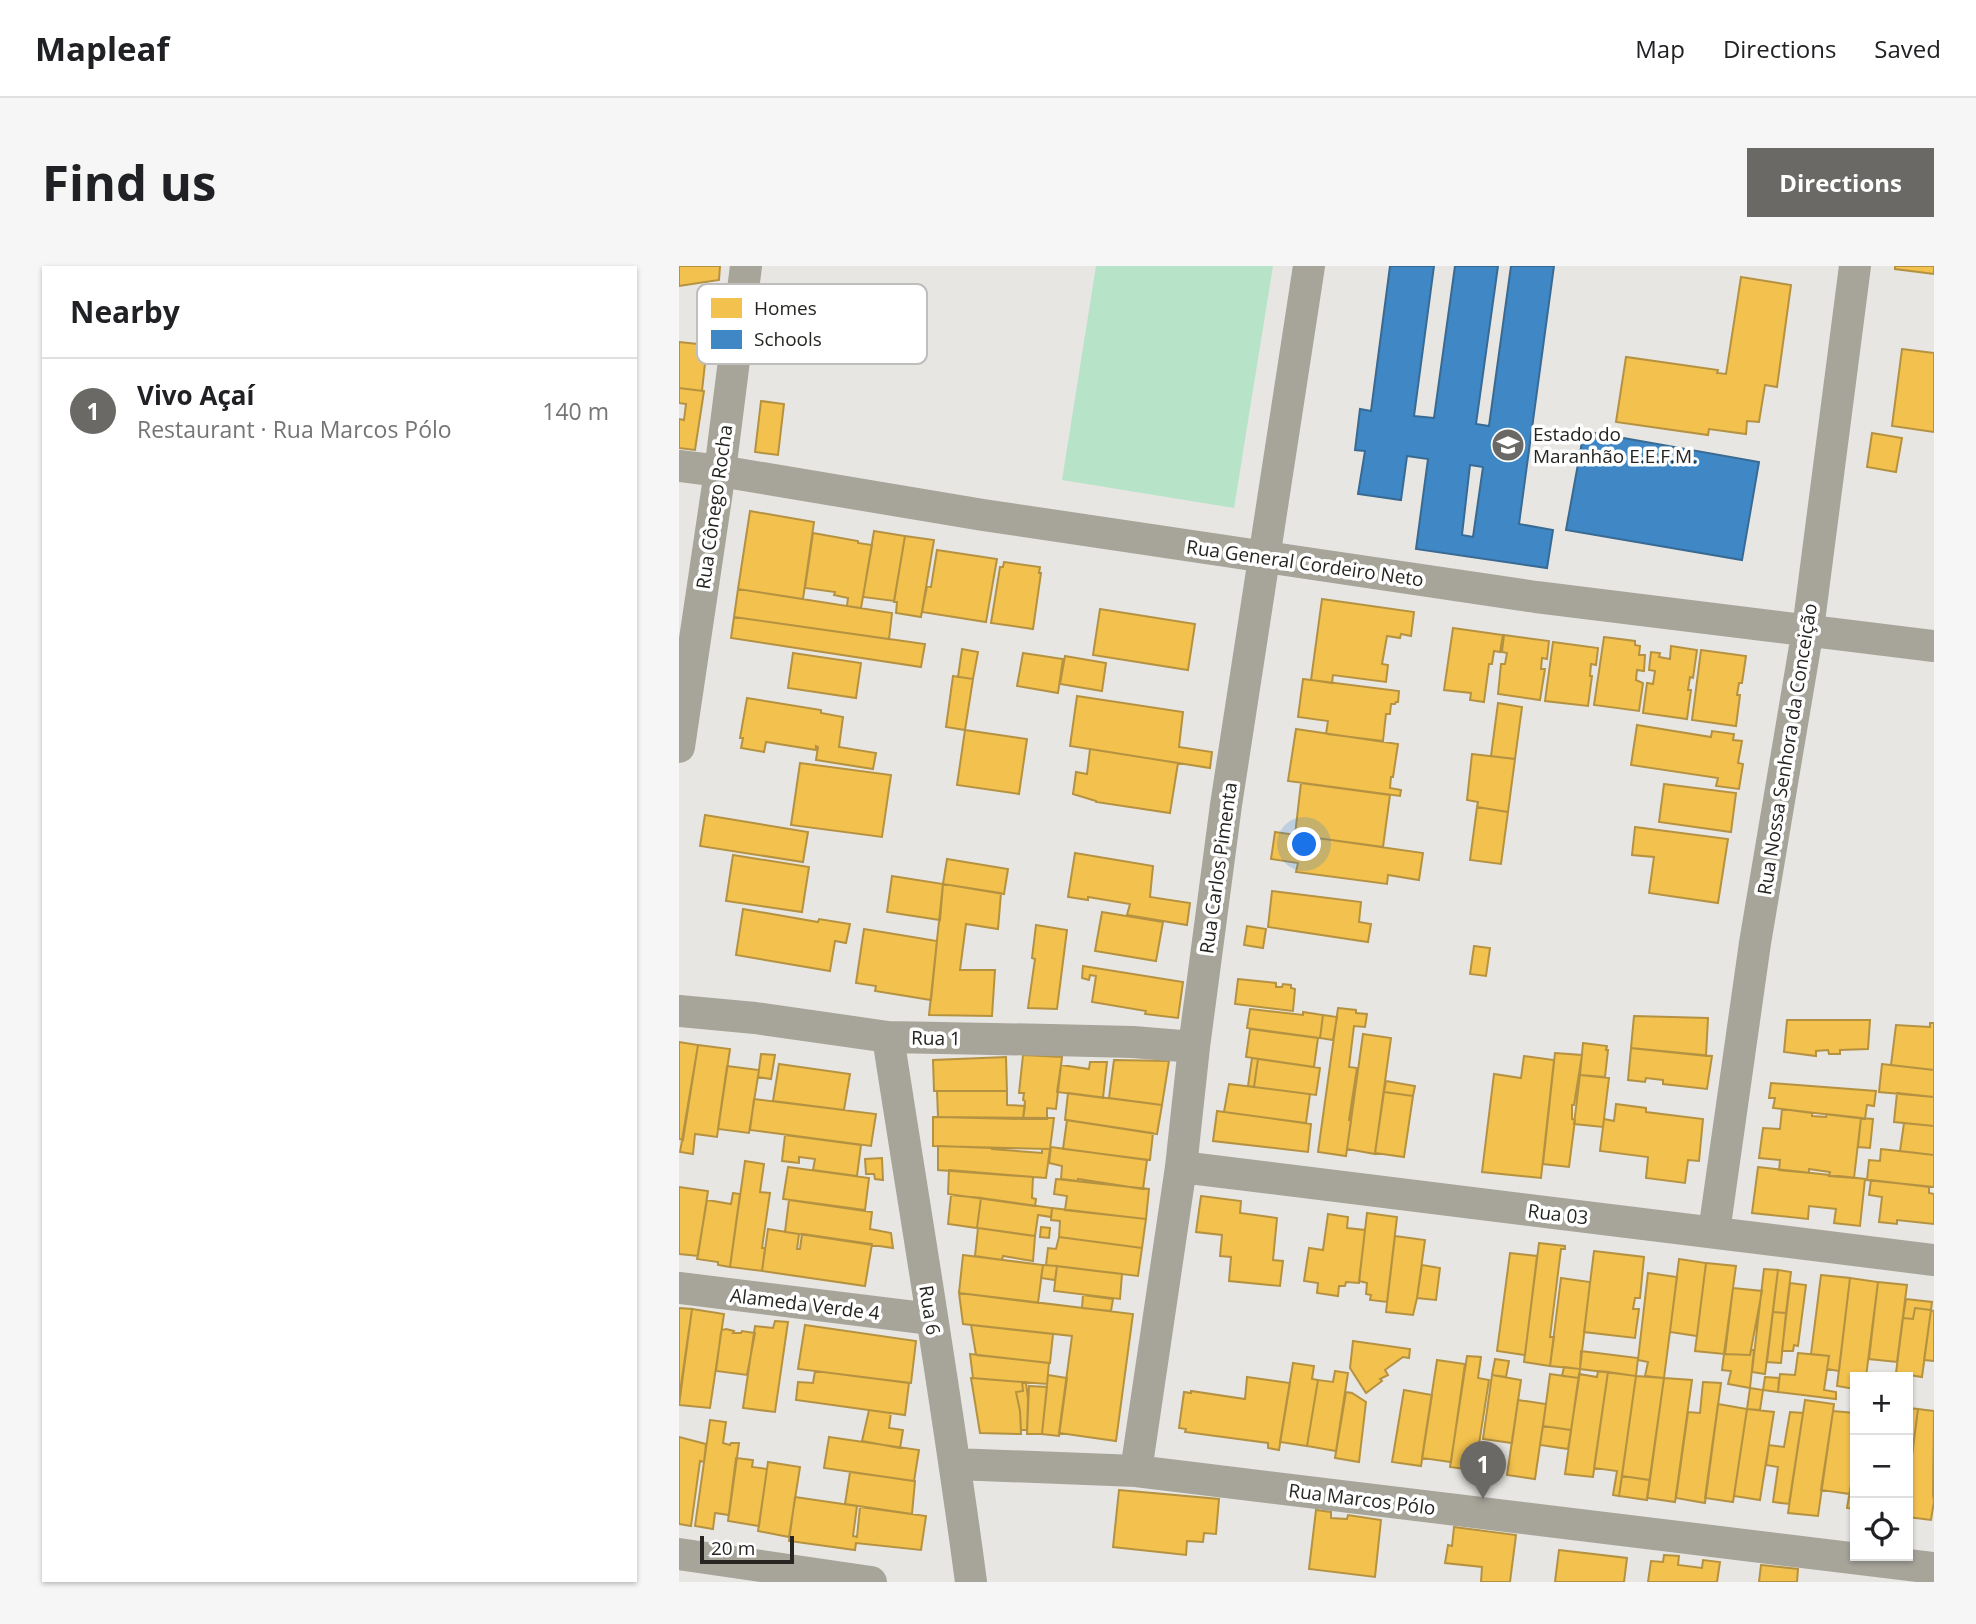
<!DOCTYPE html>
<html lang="en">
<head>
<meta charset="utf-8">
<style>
	:root { --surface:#fff; --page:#f6f6f6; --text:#202124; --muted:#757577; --line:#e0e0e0; --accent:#6a6965 }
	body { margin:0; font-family:"Open Sans",sans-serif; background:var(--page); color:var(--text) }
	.controls { position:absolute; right:21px; bottom:21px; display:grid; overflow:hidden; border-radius:0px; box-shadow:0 2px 5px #0004 }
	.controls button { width:63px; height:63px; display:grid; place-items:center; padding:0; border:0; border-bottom:2px solid var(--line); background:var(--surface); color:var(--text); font:35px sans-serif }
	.scale { position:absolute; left:21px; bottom:18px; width:94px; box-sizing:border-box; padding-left:7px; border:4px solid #262522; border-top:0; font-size:19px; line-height:24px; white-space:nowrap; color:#262522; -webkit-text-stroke:5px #fff; paint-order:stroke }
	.you { position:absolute; left:626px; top:579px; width:24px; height:24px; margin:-18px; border:5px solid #fff; border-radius:50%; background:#1a73e8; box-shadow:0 0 0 10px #1a73e833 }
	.badge { display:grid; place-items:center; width:46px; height:46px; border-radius:50%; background:var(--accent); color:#fff; font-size:23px; font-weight:700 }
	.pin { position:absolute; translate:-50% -58px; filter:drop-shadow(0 2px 4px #0008) }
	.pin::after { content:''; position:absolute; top:37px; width:24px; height:21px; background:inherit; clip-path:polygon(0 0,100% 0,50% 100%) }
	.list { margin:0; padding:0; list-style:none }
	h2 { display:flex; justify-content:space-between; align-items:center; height:91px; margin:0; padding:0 28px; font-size:30px }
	h2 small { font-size:23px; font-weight:400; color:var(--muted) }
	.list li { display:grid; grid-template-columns:46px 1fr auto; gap:21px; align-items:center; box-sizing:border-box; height:105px; padding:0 28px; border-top:2px solid var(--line) }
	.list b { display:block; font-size:26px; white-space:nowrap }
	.list p { margin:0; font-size:23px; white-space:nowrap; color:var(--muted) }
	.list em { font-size:23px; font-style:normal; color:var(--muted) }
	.icon { flex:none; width:38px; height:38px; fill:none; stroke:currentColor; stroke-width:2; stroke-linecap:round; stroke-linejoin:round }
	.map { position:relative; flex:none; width:1255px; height:1316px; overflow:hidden; border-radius:0px }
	header { display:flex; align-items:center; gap:42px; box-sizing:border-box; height:98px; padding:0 35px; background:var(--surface); border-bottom:2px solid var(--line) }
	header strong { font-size:33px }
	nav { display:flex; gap:38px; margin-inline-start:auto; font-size:24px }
	.intro { display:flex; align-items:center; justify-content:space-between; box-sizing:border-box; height:168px; padding:0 42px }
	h1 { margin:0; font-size:49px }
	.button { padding:18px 32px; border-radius:0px; background:var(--accent); color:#fff; font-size:24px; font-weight:700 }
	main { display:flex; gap:42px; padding:0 42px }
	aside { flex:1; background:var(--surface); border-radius:0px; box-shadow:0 2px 5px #0004 }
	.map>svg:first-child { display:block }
</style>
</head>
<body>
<header>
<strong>Mapleaf</strong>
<nav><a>Map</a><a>Directions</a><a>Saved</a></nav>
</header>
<div class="intro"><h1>Find us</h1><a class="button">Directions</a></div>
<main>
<aside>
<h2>Nearby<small></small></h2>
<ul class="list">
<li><span class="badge">1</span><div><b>Vivo Açaí</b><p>Restaurant · Rua Marcos Pólo</p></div><em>140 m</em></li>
</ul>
</aside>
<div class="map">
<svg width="1255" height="1316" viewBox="0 0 1255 1316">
	<rect width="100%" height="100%" fill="#e8e6e2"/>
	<path fill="#b7e3c9" d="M417,0h177l-39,242 -172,-28z"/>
	<path fill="#f2c14e" stroke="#b59241" stroke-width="2" d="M0,0h41l-1,14 -40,6z
		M1216,0h39v8l-39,-5z
		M1062,11l50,8 -14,102 -12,-2 -6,37 -12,-1 -1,13 -37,-5 -1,6 -92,-13 10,-65 92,13 -1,3 9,1z
		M0,76l28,3 -5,46 -23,-3z
		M1223,83l32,4v79l-42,-6z
		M0,122l25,3 -9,59 -16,-2v-29l5,1 2,-16 -7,-1z
		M82,135l23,3 -6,51 -23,-3z
		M1193,167l30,5 -6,34 -29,-5z
		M71,245l64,11 -11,77 -65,-10z
		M195,265l31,5 -11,65 -31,-4z
		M134,267l45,8v2l14,2 -11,63 -14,-2 1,-8 -14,-3 1,-3 -30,-4z
		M226,270l29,4 -13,77 -25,-4 1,-11h-3z
		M258,284l60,9 -11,63 -64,-10 5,-26 4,1z
		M325,296l36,5 -1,6h2l-8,56 -42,-6 9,-56h3z
		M59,323l154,24 -3,26 -155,-22z
		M643,333l92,13 -3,24 -10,-2 -1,4 -13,-2 -5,28 6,1 -2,17 -53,-7 -1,8 -21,-3z
		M421,343l95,15 -7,46 -95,-15z
		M55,351l191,27 -4,23 -190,-29z
		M774,362l50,7 -3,17 -6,-1 -2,13h-3l-5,38 -14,-2 1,-7 -27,-3z
		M825,369l45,6 -2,18 -5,-1 -1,11h4l-5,31 -42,-6 3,-30h4l2,-11 -5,-1z
		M925,371l31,4v4l5,1 -1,9h6l-1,16 -7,-1 -1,10 7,3 -4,28 -45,-6z
		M874,376l45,6 -2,17 -5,-1 -1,12h2l-4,30 -43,-5z
		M992,380l26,4 -4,28 -3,-1 -2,13h3l-4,29 -44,-6 4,-30 6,1 2,-13 -6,-1 2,-18 9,1 -1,4 11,2z
		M283,383l16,3 -5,27 -15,-2z
		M1022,384l45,6 -4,27h-3l-2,12h3l-4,31 -44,-6z
		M114,387l68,10 -5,35 -68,-10z
		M344,387l40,6 -5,34 -41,-7z
		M386,390l41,7 -4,28 -42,-7z
		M274,410l20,3 -8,51 -19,-3z
		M624,413l96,12 -1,11h-2l-1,2h-4l-1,10h-4l-3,27 -57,-7 2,-13 -30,-4z
		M398,430l106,16 -4,35 33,5 -2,16 -140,-22z
		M68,432l74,12v3l22,4 -4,30 37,6 -3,16 -57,-9 2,-13 -2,-1v4l-50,-8 -2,10 -23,-4 2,-10h-3z
		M819,437l24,4 -7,52 -24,-3z
		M958,459l74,12 1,-6 22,3 -1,6 9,1 -4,22 5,1 -4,25 -23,-3 2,-8 -87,-13z
		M617,463l102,15 -5,33h-2l-1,11 11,2 -1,6 -112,-15z
		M286,464l62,9 -8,55 -62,-9z
		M411,483l88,14 -8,50 -74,-11v-1l-23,-7 3,-22 11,2z
		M793,488l43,5 -7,53 -31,-5 1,-5 -11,-2z
		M121,497l91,12 -9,62 -91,-12z
		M622,517l89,12 -7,52 -88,-12z
		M985,518l72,9 -5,39 -72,-10z
		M798,541l31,5 -7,52 -31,-4z
		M26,549l103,17 -5,30 -103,-16z
		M956,561l93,12 -10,64 -69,-10 5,-36 -22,-2z
		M596,566l148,21 -4,27 -31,-5 -1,9 -91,-12 2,-9 -27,-4z
		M396,587l78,13 -3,31 40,6 -3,22 -60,-10 3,-11 -42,-7v3l-20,-3z
		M54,589l76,12 -7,45 -76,-11z
		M268,593l61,10 -4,25 -61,-10z
		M213,610l51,8 -3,36 -53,-8z
		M264,618l58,9 -3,36 -32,-5 -6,46h35l-3,46 -63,-1z
		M593,625l89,11 -2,20 12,2 -3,18 -100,-15z
		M64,643l75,13 1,-3 31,5 -4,19 -11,-2 -5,30 -94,-16z
		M423,646l61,10 -7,39 -61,-10z
		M357,659l31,5 -10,79 -29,-1 7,-49 -3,-1z
		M568,660l19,3 -3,19 -19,-3z
		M185,663l73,12 -6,59 -56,-9 1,-5 -20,-3z
		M795,680l16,2 -4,28 -16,-2z
		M404,700l100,16 -5,36 -33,-4 1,-3 -54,-9 4,-26 -6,-1 -1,5 -7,-2z
		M559,713l38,4v4h6l1,-3 8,1v3l4,1 -2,22 -58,-7z
		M659,742l18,2v3l11,1 -2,13 -11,-1 -5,41 8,1 -8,52 2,1 -5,35 -28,-4z
		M571,743l53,6v-3l20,3 -3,23 -73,-10z
		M644,749l14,2 -4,23 -13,-2z
		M955,750l74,2 -2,38 -75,-8z
		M1108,754h83l-2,29 -28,1v4h-11l-1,-4 -12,1v5l-32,-4z
		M1251,757h4v47l-43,-5 5,-40 34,2z
		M571,763l68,9 -4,29 -68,-10z
		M684,768l28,4 -16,116 -28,-5z
		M0,776l19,3 -15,95 -4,-1z
		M904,777l24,3 -1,4h2l-3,27 -25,-2z
		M19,779l32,4 -13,88 -22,-3 -2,20 -13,-2z
		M952,782l81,8 -5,33 -44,-5v-4l-17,-2 -1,4 -17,-2z
		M876,787l27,2 -8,50h-2v14l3,1 -6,47 -26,-3z
		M82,788l14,1 -4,24 -13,-2z
		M344,789l39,2 -6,52 -9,-1v11h-24l2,-18 -2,-1 1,-7h-5z
		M845,790l30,4 -13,118 -59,-6 12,-98 27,4z
		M327,791l1,34h-73l-1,-31z
		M573,792l6,1 -4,28 -6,-1z
		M579,793l62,9 -4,27 -62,-8z
		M435,794l55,1 -7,44 -53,-7z
		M411,796h17l-4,36 -46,-6 4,-27 28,4z
		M100,798l71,10 -6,36 -71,-9z
		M1203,798l52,6v27l-55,-5z
		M48,800l32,4 -10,63 -31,-4z
		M901,809l29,3 -6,49 -29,-3z
		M707,815l29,5 -2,10 -29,-4z
		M1092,817l105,8 -2,15 -7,-1 -2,14 -92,-11 2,-10h-6z
		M550,818l81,10 -4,29 -82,-11z
		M258,825h70v14l18,1 -2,13 -85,-2z
		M705,826l29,4 -9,61 -29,-4z
		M389,827l94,12 -5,29 -92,-14z
		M1218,827l37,4v29l-40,-4z
		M75,833l122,15 -5,32 -121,-16z
		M937,838l30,4v4l57,7 -4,42 -11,-1 -3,23 -39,-5 2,-21 -48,-6 4,-32 10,2z
		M1103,843l30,4v3l14,1 1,-3 34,4 -7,60 -25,-2 1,-4 -21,-3v4l-30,-3 1,-10 -21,-2 4,-30 17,1z
		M538,845l94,13 -3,28 -95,-11z
		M254,851l121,1 -4,31 -117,-3z
		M1182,852l12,1 -3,29 -12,-1z
		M388,854l86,13 -3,27 -87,-11z
		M1225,857l30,3v29l-34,-4z
		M106,869l76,10 -4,31 -44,-6 2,-11 -16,-2v6l-17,-2z
		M259,880l54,2v1l50,4v-4h8l-4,29 -108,-8z
		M372,881l96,13 -4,29 -65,-10v2l-17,-2 1,-13 -13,-3z
		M1202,883l53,6v32l-67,-7 2,-20 11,1z
		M203,892l1,22 -8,-1 -1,-5h-8l-1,-15z
		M66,895l19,3 -4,28 10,1 -8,55h3l-3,23 -32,-4z
		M109,901l81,11 -4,32 -82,-11z
		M1079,901l107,12 -5,47 -26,-3 2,-14 -27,-3 -1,13 -56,-6z
		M270,904l84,7 -1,21 4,1 -1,7 -87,-12z
		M377,913l93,10 -3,30 -81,-9 2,-14 -13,-2z
		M1192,914l58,7v6l5,1v30l-37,-4v4l-18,-2 3,-25 -13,-2z
		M0,921l29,4 -10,65 -19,-2z
		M54,927l7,1 -10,73 -12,-2v-3l-21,-3 10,-59 24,4z
		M272,929l30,3 -4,30 -29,-4z
		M522,930l40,5 -1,12 37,5 -4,42 10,1 -3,25 -51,-5 2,-24 -11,-1 2,-21 -26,-3z
		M302,932l71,10 -1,9 -13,-2 -3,21 -58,-8z
		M110,934l83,12 -2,17 21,4 2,15 -108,-16z
		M373,942l94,11 -4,29 -83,-11 1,-16 -9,-1z
		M688,947l30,4 -10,85 -17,-2 1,-5 -5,-1 1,-11 -8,-2z
		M649,948l20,3 -1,11 18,2 -6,53 -13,-1 -1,4h-6l-1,10 -21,-3 1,-10 -14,-2 5,-33 14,2z
		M362,961l9,1 -1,10 -9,-1z
		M299,962l57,8 -2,25 -30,-5 -1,4 -27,-4z
		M89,963l31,5 -2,15h3l2,-15 70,10 -7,42 -103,-15z
		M716,970l30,4 -8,58 -4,17 -27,-3z
		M380,971l83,11 -4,28 -92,-11 2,-17 8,1z
		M860,977l26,3v3h-4l-11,88h4l-4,29 -26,-4z
		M915,985l50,6 -4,41h-5l-2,11h6l-4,29 -51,-6z
		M831,987l27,3 -12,99 -28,-4z
		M284,989l80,10 -5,38 -79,-10z
		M1000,993l27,4 -9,73 -27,-4z
		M1027,997l30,3 -12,88 -29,-3z
		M364,999l14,1 -2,14 -14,-2z
		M743,999l18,3 -4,32 -19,-2z
		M378,1000l65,8 -2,25 -66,-8z
		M1085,1003l14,1 -13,104 -13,-2z
		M1099,1004l13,2 -5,41 -13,-1z
		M969,1007l29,4 -13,101 -19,-2 3,-14 -10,-2z
		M1142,1009l29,3 -11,93 -12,-2 2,-13 -18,-2z
		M882,1012l29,4 -10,87 -30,-3z
		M1171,1012l28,4 -12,95h-11v12l-18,-3z
		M1199,1016l29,3 -10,77 -28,-3z
		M1111,1017l16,2 -8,61 -4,-1 -1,6h-11z
		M1054,1022l29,3 -12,64 -25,-1z
		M280,1027l174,21 -17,127 -57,-8 13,-97 -109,-12z
		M404,1029l30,4 -2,12 -29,-3z
		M1227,1033l26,3 -1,8 -16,-2 -2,11 -10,-1z
		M0,1042l13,1 -13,90z
		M1236,1042l16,2 -9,67 -26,-4 7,-55 10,1z
		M13,1043l32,5 -14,94 -31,-3z
		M1252,1044l3,1v50l-10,-1z
		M1094,1046l13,1 -5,50 -14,-1z
		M96,1055l13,1 -13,90 -32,-4 12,-82 18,2z
		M126,1059l111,16 -5,42 -113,-14z
		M292,1059l82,9 -3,29 -74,-8z
		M47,1063l8,2 -1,2h8l1,-2 13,2 -8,42 -31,-4 5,-39 1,-2z
		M674,1075l57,8 -1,9 -6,-1 -18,13 3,5 -8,4 2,2 -16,12 -16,-25z
		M1072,1084h3l-4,38 -22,-4 3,-13 -9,-1 2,-16 26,1z
		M902,1085l57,7 -2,18 -56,-7z
		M1119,1087l31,3 -5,34 12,2v7l-58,-7 2,-18 15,1z
		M291,1088l79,9 -2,21 -74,-6z
		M788,1090l14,1 -3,21 11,2 -10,64h3l-4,27 -28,-4z
		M816,1093l14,2 -3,16 -14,-2z
		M758,1094l28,4 -14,98 -29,-4z
		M614,1097l21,3 -2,13 6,1 -11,66 -27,-4z
		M885,1101l16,2 -1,9 -17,-2z
		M136,1105l94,12 -4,32 -109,-15 2,-18 15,1z
		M656,1105l13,2 -12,78 -29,-5 11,-66 15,2z
		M919,1105l10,1 -15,105 -28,-3 14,-100 18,3z
		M929,1106l28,4 -17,120 -6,-1 4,-24 -23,-3z
		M871,1108l29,4 -8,52 -28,-4z
		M369,1109l19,3 -8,58 -17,-2z
		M813,1109l29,5 -9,63 -29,-4z
		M957,1110l28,2 -14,102 -28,-4z
		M568,1111l43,6 -11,67 -11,-2v-5l-83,-11 1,-3 -7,-1 5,-36 7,1v-2l54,8z
		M1086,1111l14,1 -1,14 -15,-2z
		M292,1112l51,4 1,9 -7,1 4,19 1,23 -41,-1z
		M985,1112l28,2 -17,122 -28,-4z
		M343,1116h4l2,17 -1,31h-6l-1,-19 -4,-19 7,-1z
		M1024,1116l18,1 -16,120 -29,-5 12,-86 12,1z
		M350,1120l18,1 -5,47h-15z
		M1071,1122l13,2 -3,20 -13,-1z
		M725,1124l28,5 -11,71 -29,-4z
		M667,1126l6,1 14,9 -7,60 -24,-4z
		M839,1134l28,4 -11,75 -28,-4z
		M1126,1134l29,4 -16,112 -30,-3z
		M1039,1138l29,5 -14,93 -28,-4z
		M1229,1142l10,1 -10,78z
		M1068,1143l27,3 -14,88 -26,-4z
		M1239,1143l16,2 -1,84 1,6 -3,19 -23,-3v-30z
		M190,1144l22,3 -2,15 14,2 -3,18 -38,-7z
		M1154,1145l22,2v40l-5,41 -29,-4z
		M1111,1146l13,1 -14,91 -16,-2 5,-35 -12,-2 3,-20 15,2z
		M31,1154l16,2 -3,21 7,2 1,-2h8l-10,72 -14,-2 -2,16 -18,-3z
		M864,1160l28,4 -3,19 -28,-4z
		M0,1171l27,7 -2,18 -4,-1 -9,65 -12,-2z
		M150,1171l90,13 -5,31 -90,-13z
		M57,1192l17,2 -1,7 15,2 -8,57 -31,-5z
		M89,1196l32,5 -11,70 -31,-6z
		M171,1206l65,9 -3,33 -67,-10z
		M943,1210l28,4 -3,20 -28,-4z
		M1172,1219l4,1v23l-8,-1z
		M440,1224l100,9 -3,35 -12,-1 -1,9 -16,-1 -1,14 -73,-8z
		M116,1231l62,9 -4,30 4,1 3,-30 66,9 -5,34 -65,-7 -1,7 -66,-9z
		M637,1244l15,2v6l16,1 1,-4 33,5 -6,57 -66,-8z
		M775,1261l62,8 -6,47h-29l1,-15 -37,-4 3,-18 4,1z
		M880,1284l68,8 -3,24h-69z
		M985,1289l15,1 -1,9 24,3 1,-8 17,2 -3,20h-69l3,-21 12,1z
		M1082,1299l37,4 -1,13h-38z"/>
	<path fill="#3f88c5" stroke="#386a94" stroke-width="2" fill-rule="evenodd" d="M711,0h44l-20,150 20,2 21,-152h43l-22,158 13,2 22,-160h43l-35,258 34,6 -6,38 -131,-19 12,-90 -21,-3 -6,44 -43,-6 7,-43 -10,-1 5,-41 11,2zM791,199l13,2 -10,70 -11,-2z
		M905,165l175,31 -17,98 -176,-30z"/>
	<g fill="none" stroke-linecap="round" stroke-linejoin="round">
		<path stroke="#a7a59a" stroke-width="32" d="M0,200l41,5 263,44 553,82 398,49
			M0,481l41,-276 26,-205
			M0,745l76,7 133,19 163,3 82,2 61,5
			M209,771c28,182 59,363 83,545
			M502,901l753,93
			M1035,966l41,-289 53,-314 47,-363
			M0,1022l252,31
			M276,1198l181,7 798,97
			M457,1205l45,-304 13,-120 32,-242 83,-539
			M0,1288l192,28"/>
	</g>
	<defs>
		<symbol id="school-disc" viewBox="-11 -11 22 22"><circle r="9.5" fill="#6a6965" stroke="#fff"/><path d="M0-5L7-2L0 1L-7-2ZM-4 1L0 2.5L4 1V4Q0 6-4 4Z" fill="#fff"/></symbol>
	</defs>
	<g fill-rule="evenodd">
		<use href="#school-disc" x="810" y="160" width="38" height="38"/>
	</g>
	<g text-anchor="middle" stroke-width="7" stroke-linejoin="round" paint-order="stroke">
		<g font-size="19" fill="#262522" stroke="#fff" text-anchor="start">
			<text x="854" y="175">Estado do<tspan x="854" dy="22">Maranhão E.E.F.M.</tspan></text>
		</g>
		<g font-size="19" fill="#262522" stroke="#fff">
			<text transform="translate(35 241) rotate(-82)" y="7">Rua Cônego Rocha</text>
			<text transform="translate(626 297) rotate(8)" y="7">Rua General Cordeiro Neto</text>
			<text transform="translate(1108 483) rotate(-81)" y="7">Rua Nossa Senhora da Conceição</text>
			<text transform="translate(539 602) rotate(-82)" y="7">Rua Carlos Pimenta</text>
			<text transform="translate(257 772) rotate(1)" y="7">Rua 1</text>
			<text transform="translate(879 948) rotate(7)" y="7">Rua 03</text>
			<text transform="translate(126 1038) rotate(7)" y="7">Alameda Verde 4</text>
			<text transform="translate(251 1044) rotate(81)" y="7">Rua 6</text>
			<text transform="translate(683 1233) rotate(7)" y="7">Rua Marcos Pólo</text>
		</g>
	</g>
	<rect x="18" y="18" width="230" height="80" rx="10" fill="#fff" stroke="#bebebd" stroke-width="2"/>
	<rect x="32" y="32" width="31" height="20" fill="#f2c14e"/>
	<rect x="32" y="64" width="31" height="19" fill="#3f88c5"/>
	<g font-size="19" fill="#262522">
		<text x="75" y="49">Homes</text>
		<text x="75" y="80">Schools</text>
	</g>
</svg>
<div class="controls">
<button>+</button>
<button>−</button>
<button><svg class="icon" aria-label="locate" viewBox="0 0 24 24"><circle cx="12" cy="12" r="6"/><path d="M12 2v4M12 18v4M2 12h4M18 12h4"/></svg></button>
</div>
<div class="scale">20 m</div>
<div class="you"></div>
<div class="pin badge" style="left:804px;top:1233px">1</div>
</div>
</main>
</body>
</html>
